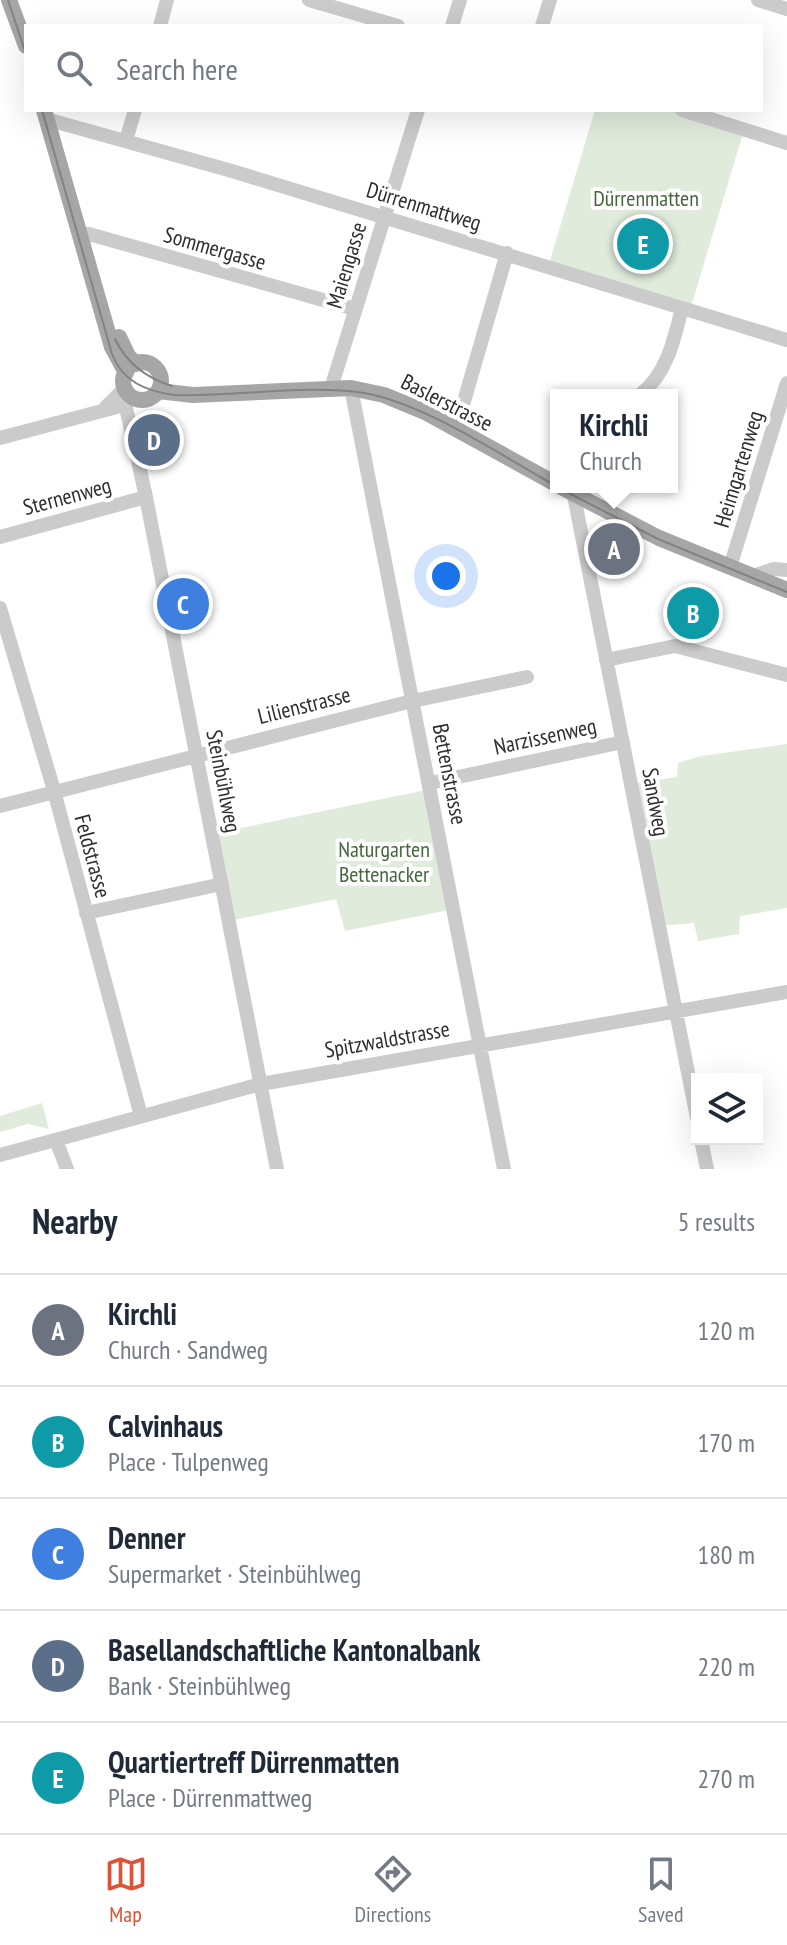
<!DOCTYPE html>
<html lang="en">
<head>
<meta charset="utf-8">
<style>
	:root { --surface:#fff; --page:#f6f6f7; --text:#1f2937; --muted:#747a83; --line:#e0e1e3; --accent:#de5336 }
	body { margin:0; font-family:"PT Sans Narrow",sans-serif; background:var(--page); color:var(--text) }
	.controls { position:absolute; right:24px; bottom:24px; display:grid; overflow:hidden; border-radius:0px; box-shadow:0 8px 32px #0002 }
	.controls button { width:72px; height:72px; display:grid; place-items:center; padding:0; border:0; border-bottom:2px solid var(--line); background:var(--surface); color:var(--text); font:40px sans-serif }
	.you { position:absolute; left:446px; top:576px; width:28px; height:28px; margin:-20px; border:6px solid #fff; border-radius:50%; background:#1a73e8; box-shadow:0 0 0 12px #1a73e833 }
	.badge { display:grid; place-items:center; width:52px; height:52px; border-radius:50%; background:var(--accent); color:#fff; font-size:26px; font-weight:700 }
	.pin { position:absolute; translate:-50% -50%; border:4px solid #fff; box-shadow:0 2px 8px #0006 }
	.popup { position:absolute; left:550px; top:389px; width:128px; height:104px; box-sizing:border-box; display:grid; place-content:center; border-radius:0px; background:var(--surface); filter:drop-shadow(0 2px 6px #0005); font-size:26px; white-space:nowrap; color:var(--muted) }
	.popup b { font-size:30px; color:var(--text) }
	.popup::after { content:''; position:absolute; left:50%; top:100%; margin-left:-16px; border:16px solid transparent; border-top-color:var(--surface) }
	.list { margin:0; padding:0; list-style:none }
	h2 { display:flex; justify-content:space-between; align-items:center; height:104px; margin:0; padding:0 32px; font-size:34px }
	h2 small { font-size:26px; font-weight:400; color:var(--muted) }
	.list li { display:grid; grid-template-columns:52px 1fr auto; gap:24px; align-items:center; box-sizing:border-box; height:112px; padding:0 32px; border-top:2px solid var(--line) }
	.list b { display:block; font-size:30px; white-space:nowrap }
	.list p { margin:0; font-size:26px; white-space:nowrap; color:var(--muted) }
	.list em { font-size:26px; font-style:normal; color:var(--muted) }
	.icon { flex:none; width:44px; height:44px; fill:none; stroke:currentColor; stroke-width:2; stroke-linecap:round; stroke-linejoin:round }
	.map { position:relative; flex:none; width:787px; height:1169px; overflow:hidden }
	.search { position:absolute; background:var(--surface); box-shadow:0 8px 32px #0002; left:24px; right:24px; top:24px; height:88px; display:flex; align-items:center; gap:20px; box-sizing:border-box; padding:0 28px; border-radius:0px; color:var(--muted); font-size:30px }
	.sheet { height:664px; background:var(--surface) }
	nav { display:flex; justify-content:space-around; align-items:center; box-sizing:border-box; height:112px; border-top:2px solid var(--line); background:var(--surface); font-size:22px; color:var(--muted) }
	nav a { display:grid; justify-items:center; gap:4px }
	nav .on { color:var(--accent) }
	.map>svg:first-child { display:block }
</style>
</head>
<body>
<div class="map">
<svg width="787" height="1169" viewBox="0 0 787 1169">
	<rect width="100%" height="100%" fill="#fff"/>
	<path fill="#e0ebdc" d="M595,110h87l62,20 -54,180 -142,-43z
		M787,744v164l-47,8 -1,18 -41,7 -4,-18 -37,3 -26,-142 46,-7 1,-14 23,-7z
		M431,789l23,120 -109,22 -9,-32 -107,22 -17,-87z
		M42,1103l7,26 -21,-5 -28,8v-16z"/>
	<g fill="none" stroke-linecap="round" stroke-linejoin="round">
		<path stroke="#cbcbcb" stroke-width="14" d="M309,0l89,26
			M758,0l29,9
			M160,26l7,-26
			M452,26l8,-26
			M542,26l8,-26
			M682,110l105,33
			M46,119l186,52 555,169
			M126,140l9,-30
			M84,246l-2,-11 7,-1 266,75
			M331,388l87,-278
			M351,388l153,781
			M640,395c27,-21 34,-55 42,-87
			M125,403l21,94 131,672
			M106,407l19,-19
			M456,429l51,-176
			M0,438l117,-31 15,-10
			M576,487l-2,9 123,622
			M0,537l146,-40
			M730,567l57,-184
			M753,576l21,-7 13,1
			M0,608l53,179 88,329
			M606,660l69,-14 112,29
			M430,783l193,-41
			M0,806l408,-104 119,-25
			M86,913l136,-29
			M701,1139l6,30
			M56,1140l11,29
			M0,1155l261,-71 526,-92"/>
		<path stroke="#a6a6a6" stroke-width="16" d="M9,0l17,46
			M44,110l68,237 14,26
			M119,337l9,19 8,8
			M123 381a19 19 0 1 1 38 0a19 19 0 1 1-38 0Z
			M158,391l35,4 158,-7 33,7 41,17 131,72
			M561,487l98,51 128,52"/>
		<path stroke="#838383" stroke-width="2" d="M8,0l18,54
			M42,110l70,244c11,28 34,37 62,41 60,2 132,-11 190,-2 60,10 138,63 192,93
			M115,339c12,25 31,39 57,47
			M557,487l101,52 129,53"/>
	</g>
	<g text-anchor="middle" stroke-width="8" stroke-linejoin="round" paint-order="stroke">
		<g font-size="22" fill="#46673d" stroke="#fff">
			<text x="646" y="206">Dürrenmatten</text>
			<text x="384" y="857">Naturgarten<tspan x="384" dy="25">Bettenacker</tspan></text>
		</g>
		<g font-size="22" fill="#2e2e2e" stroke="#fff">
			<text transform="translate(424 206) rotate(17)" y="8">Dürrenmattweg</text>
			<text transform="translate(215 248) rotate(16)" y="8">Sommergasse</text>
			<text transform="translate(346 265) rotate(-73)" y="8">Maiengasse</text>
			<text transform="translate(447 402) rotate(27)" y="8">Baslerstrasse</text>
			<text transform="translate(738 469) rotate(-73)" y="8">Heimgartenweg</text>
			<text transform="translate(67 496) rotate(-15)" y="8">Sternenweg</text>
			<text transform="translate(304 705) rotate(-14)" y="8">Lilienstrasse</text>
			<text transform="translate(545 736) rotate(-12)" y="8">Narzissenweg</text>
			<text transform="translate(450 774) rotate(79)" y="8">Bettenstrasse</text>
			<text transform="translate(224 781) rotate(79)" y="8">Steinbühlweg</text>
			<text transform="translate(656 802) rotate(80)" y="8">Sandweg</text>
			<text transform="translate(93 856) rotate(75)" y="8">Feldstrasse</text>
			<text transform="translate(387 1039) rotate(-10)" y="8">Spitzwaldstrasse</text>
		</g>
	</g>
</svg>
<div class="controls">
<button><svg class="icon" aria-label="layers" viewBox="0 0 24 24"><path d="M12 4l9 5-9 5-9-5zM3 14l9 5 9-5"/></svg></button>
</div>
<div class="you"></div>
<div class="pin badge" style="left:614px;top:549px;background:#6b7280">A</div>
<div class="popup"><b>Kirchli</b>Church</div>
<div class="pin badge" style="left:693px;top:613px;background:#0f9aa8">B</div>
<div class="pin badge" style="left:183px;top:604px;background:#3f7fe0">C</div>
<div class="pin badge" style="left:154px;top:440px;background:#5c6f8a">D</div>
<div class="pin badge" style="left:643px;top:244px;background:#0f9aa8">E</div>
<div class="search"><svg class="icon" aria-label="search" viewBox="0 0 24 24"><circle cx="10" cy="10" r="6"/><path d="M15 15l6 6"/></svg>Search here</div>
</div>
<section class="sheet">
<h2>Nearby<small>5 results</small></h2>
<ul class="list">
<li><span class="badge" style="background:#6b7280">A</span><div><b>Kirchli</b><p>Church · Sandweg</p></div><em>120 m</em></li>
<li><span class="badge" style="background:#0f9aa8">B</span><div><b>Calvinhaus</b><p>Place · Tulpenweg</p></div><em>170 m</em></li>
<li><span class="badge" style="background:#3f7fe0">C</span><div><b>Denner</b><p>Supermarket · Steinbühlweg</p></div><em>180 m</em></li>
<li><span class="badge" style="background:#5c6f8a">D</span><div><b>Basellandschaftliche Kantonalbank</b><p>Bank · Steinbühlweg</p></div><em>220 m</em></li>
<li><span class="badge" style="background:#0f9aa8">E</span><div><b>Quartiertreff Dürrenmatten</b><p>Place · Dürrenmattweg</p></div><em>270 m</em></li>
</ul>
</section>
<nav>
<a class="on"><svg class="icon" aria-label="map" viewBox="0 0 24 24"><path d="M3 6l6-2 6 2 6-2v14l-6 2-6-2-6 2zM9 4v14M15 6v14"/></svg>Map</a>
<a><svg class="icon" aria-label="directions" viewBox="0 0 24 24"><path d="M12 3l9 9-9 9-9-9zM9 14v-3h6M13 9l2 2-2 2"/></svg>Directions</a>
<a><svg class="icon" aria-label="saved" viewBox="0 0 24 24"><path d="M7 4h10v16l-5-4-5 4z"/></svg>Saved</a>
</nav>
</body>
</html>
